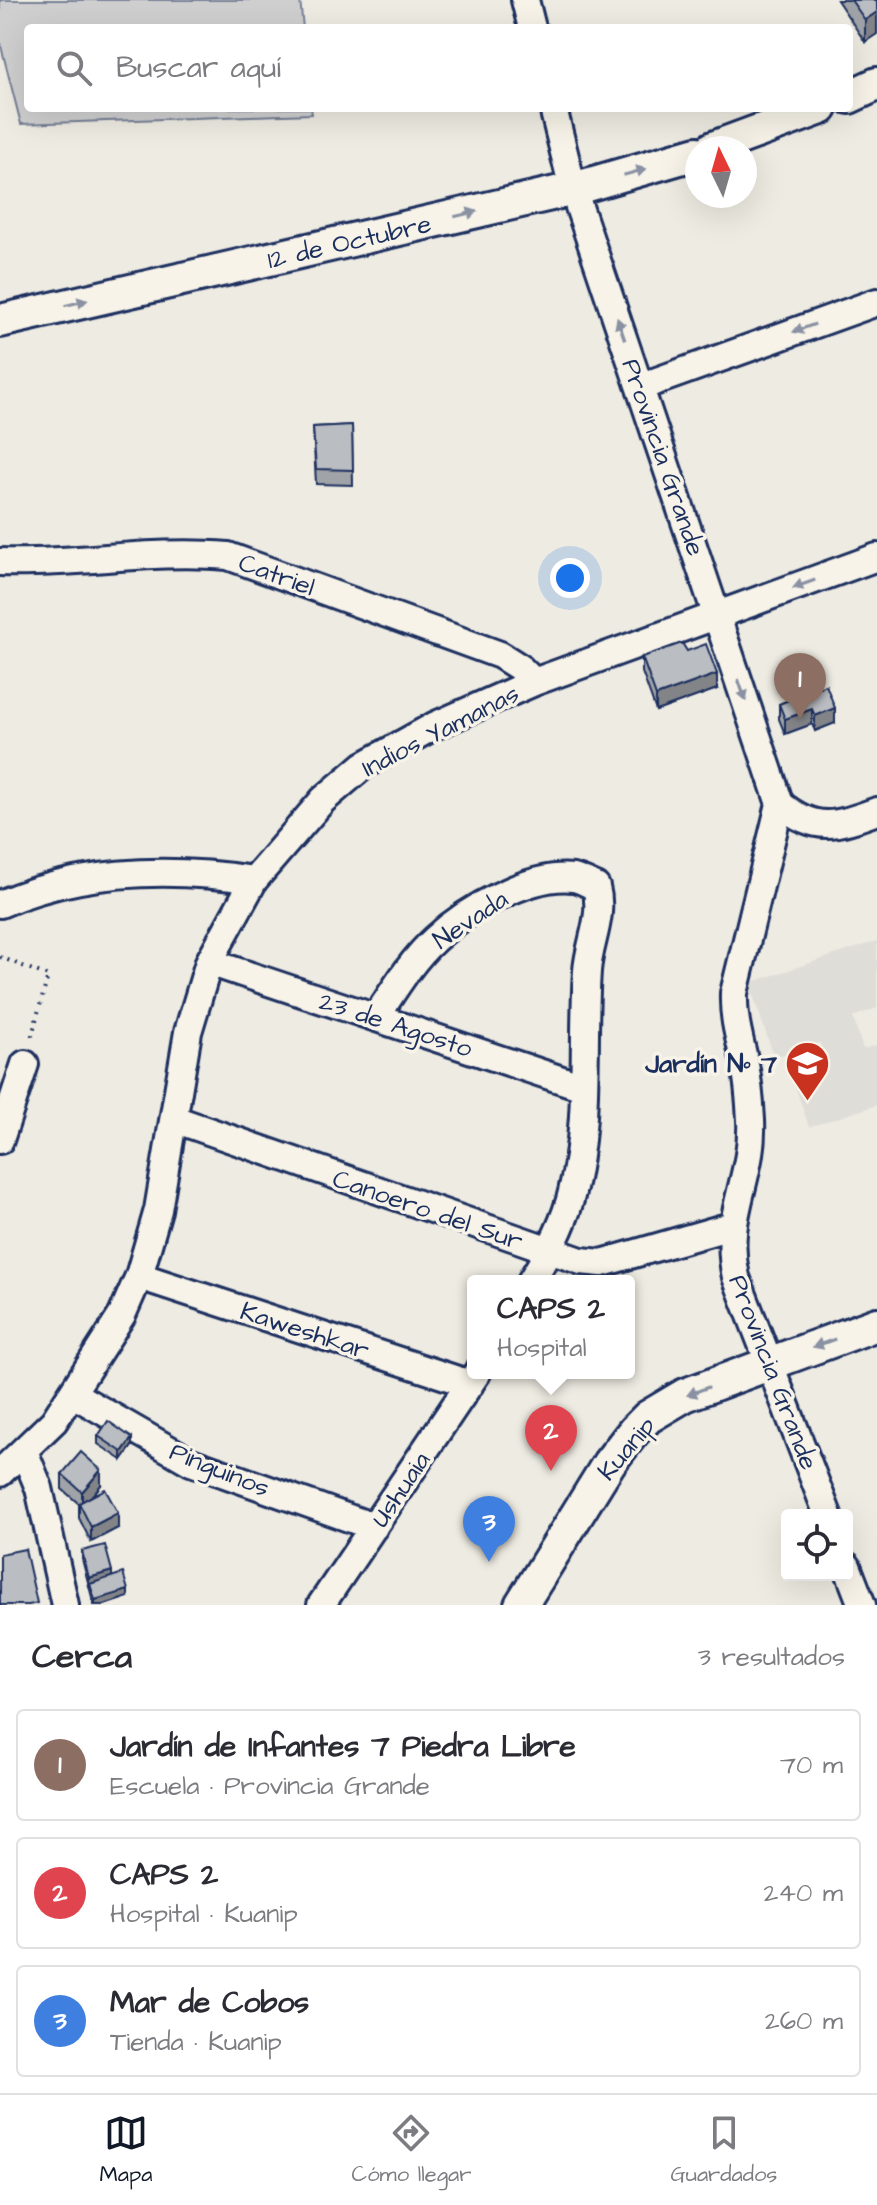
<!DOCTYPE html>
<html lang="es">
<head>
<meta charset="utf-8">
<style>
	:root { --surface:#fff; --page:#f7f7f7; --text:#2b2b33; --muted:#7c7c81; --line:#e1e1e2; --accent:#111827 }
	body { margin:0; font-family:"Architects Daughter",sans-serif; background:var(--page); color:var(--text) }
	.controls { position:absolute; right:24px; bottom:24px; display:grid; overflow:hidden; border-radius:8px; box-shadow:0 8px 32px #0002 }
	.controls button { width:72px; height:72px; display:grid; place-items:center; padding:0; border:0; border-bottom:2px solid var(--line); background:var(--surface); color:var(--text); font:40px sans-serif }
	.compass { position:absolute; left:685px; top:136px; width:72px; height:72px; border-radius:50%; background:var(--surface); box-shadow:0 8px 32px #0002; rotate:355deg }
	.you { position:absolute; left:570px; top:578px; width:28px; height:28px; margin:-20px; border:6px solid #fff; border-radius:50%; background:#1a73e8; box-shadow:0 0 0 12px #1a73e833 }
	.badge { display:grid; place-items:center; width:52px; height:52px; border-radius:50%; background:var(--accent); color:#fff; font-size:26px; font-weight:700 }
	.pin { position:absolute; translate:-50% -66px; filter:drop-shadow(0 2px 4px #0008) }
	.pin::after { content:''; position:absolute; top:42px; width:28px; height:24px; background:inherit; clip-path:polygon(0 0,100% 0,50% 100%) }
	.popup { position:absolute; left:467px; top:1275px; width:168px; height:104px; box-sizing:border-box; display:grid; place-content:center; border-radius:8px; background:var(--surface); filter:drop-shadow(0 2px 6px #0005); font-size:26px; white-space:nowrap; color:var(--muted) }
	.popup b { font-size:30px; color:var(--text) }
	.popup::after { content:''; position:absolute; left:50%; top:100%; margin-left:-16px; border:16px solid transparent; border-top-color:var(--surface) }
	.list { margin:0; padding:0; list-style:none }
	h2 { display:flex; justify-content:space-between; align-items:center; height:104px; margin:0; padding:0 32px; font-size:34px }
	h2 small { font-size:26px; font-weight:400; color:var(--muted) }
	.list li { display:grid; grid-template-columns:52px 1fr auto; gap:24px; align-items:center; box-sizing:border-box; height:112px; margin:0 16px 16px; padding:0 16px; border:2px solid var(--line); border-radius:8px }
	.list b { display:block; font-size:30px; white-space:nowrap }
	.list p { margin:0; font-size:26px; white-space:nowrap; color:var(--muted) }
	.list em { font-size:26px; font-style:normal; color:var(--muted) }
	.icon { flex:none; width:44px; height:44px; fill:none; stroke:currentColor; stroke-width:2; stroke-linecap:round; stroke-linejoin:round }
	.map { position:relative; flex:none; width:877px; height:1605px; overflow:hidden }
	.search { position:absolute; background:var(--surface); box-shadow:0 8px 32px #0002; left:24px; right:24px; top:24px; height:88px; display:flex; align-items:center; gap:20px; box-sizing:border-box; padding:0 28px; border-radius:8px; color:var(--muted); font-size:30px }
	.sheet { height:488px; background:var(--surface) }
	nav { display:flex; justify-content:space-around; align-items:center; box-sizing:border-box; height:112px; border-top:2px solid var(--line); background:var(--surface); font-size:22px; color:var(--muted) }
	nav a { display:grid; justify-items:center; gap:4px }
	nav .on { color:var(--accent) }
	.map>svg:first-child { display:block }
</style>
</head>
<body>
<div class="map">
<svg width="877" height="1605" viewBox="0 0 877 1605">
	<rect width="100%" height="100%" fill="#eeebe2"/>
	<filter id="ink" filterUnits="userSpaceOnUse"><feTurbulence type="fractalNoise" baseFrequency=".0125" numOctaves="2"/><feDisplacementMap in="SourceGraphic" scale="16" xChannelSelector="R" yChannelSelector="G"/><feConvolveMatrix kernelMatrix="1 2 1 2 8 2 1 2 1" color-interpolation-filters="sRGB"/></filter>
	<g filter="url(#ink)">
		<path fill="#deddd8" d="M877,941v67l-24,9 10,32 14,-4v60l-68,22 -18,-53 35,-12 -6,-19 -46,14 -25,-74z"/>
		<path fill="#cfcfcf" stroke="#757f96" stroke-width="2" d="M0,0h300l3,28h-275v80h283l1,6 -291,10 -21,-82z"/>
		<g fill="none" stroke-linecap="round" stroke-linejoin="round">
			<defs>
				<path id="minor" d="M525,0l7,28
					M553,108l20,81 207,615 -46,189c-1,24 5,44 10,66 4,20 6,42 7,61 3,58 -29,96 -15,157l92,238
					M640,387l237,-85
					M0,562c76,3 152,-13 228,-6l272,99 19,12 15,15
					M780,804c36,29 56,22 97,7
					M0,904c81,-35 168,-37 254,-24
					M209,962l374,125
					M376,1017c18,-27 35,-56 59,-78 31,-29 95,-66 138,-61 7,1 16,6 23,9 8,30 -7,55 -9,84 -5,73 3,150 -15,221 -7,31 -24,62 -41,89
					M174,1119l407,142 21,2 129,-37
					M0,1140l25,-76
					M139,1276l331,108
					M73,1394l118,68 183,65
					M24,1451l15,37 26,117
					M0,1473l54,-52 68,-106 17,-39 19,-66 30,-178 21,-70 45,-82 69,-80 41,-35 70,-39 100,-44 343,-125
					M847,1566l15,39
					M321,1605l156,-232"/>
				<path id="major" d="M849,97l28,-13
					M713,148l108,-40
					M0,321l573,-132 124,-36
					M521,1605l88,-142 25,-32 14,-14 37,-22 192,-71"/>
			</defs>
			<use href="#minor" stroke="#1b2f5e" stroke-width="32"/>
			<use href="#major" stroke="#1b2f5e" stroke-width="38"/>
			<path stroke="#1b2f5e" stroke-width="4" stroke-dasharray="2 6" stroke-linecap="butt" d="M0,957l48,19 -17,63"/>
			<use href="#minor" stroke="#f7f3e8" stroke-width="26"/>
			<use href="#major" stroke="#f7f3e8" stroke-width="32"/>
		</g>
		<path fill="#a0a3a7" stroke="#1b2f5e" stroke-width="2" d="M837,0h40l-12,42z
			M352,425l1,60 -37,-1 -3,-57z
			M642,657l75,32 -61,22 -14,-39z
			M826,685l9,38 -20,8 -3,-7 -27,10 -6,-15v-15z
			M98,1436l34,10 -10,14 -24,-16z
			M62,1474l39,11 -9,11 26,32 -27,14 -12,-24v-14l-17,-15z
			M82,1551l30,25 16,21 -24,8h-10l-12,-46z"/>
		<path fill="#828488" stroke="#1b2f5e" stroke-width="2" d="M877,12v22l-12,8v-22z
			M717,674v15l-61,22v-15z
			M835,708v15l-20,8v-15z
			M812,709v15l-27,10v-15z
			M132,1438v8l-10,14v-8z
			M101,1470v15l-19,22v-15z
			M118,1513v15l-27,14v-15z
			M112,1571v8l-23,6v-7z
			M128,1590v7l-24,8h-9v-5z"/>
		<path fill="#babdc2" stroke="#1b2f5e" stroke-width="2" d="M851,0h26v12l-12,8z
			M352,425l1,45 -37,-1 -3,-42z
			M682,643l5,8 19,-7 11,30 -61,22 -14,-39z
			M826,685l9,23 -20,8 -3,-7 -27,10 -6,-15z
			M108,1421l24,17 -10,14 -24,-16z
			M81,1452l20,18 -19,22 -20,-18z
			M105,1489l13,24 -27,14 -12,-24z
			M105,1545l7,26 -23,7 -7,-27z
			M25,1549l12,54 -8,2h-29v-51z
			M123,1573l5,17 -33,10 -5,-16z"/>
		<defs><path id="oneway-solid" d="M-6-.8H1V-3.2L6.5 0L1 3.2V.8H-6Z" transform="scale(2)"/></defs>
		<g fill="#8991a3">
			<use href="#oneway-solid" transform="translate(635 172) rotate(-16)"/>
			<use href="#oneway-solid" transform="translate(466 214) rotate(-13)"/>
			<use href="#oneway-solid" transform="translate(76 303) rotate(-13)"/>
			<use href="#oneway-solid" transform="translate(804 328) rotate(160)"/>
			<use href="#oneway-solid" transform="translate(621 329) rotate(-109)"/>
			<use href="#oneway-solid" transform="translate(804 584) rotate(160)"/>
			<use href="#oneway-solid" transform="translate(742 690) rotate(71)"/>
			<use href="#oneway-solid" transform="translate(824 1343) rotate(160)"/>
			<use href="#oneway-solid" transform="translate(698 1391) rotate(159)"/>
		</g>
	</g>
	<defs>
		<symbol id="school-pin" viewBox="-11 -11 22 30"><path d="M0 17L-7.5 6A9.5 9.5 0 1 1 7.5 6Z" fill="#c8321e" stroke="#f7f3e8"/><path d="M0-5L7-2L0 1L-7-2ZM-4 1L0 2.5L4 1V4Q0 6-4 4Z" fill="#fff"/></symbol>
	</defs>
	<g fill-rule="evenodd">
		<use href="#school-pin" x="782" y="1038" width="51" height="69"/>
	</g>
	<g text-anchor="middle" stroke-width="7" stroke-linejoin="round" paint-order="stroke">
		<g font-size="26" fill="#1b2f5e" stroke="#f7f3e8">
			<text transform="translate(349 241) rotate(-13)" y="9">12 de Octubre</text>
			<text transform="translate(664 457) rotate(71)" y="9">Provincia Grande</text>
			<text transform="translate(277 574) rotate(20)" y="9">Catriel</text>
			<text transform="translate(440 730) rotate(-27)" y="9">Indios Yamanas</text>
			<text transform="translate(470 919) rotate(-34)" y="9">Nevada</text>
			<text transform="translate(396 1024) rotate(18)" y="9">23 de Agosto</text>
			<text transform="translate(428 1209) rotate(19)" y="9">Canoero del Sur</text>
			<text transform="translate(305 1330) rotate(18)" y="9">Kaweshkar</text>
			<text transform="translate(774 1372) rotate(69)" y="9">Provincia Grande</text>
			<text transform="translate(626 1448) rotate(-50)" y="9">Kuanip</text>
			<text transform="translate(220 1469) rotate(22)" y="9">Pinguinos</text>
			<text transform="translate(400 1489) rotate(-56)" y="9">Ushuaia</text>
		</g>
		<g font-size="26" font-weight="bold" fill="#1b2f5e" stroke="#f7f3e8" text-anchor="end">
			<text x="777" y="1072">Jardín Nº 7</text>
		</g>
	</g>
</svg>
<div class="controls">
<button><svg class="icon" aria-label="locate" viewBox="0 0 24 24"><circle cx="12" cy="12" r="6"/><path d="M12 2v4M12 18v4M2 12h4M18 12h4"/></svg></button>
</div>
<svg class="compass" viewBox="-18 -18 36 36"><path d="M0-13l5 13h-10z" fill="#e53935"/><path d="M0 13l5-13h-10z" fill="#7c7c81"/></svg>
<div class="you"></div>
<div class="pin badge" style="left:800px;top:719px;background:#8d6e63">1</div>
<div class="pin badge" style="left:551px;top:1471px;background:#e0444e">2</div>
<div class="popup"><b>CAPS 2</b>Hospital</div>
<div class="pin badge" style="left:489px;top:1562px;background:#3f7fe0">3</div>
<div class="search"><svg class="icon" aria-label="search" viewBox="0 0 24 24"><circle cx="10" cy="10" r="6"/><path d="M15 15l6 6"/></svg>Buscar aquí</div>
</div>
<section class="sheet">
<h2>Cerca<small>3 resultados</small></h2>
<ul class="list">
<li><span class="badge" style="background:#8d6e63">1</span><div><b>Jardín de Infantes 7 Piedra Libre</b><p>Escuela · Provincia Grande</p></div><em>70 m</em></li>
<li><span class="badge" style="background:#e0444e">2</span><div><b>CAPS 2</b><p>Hospital · Kuanip</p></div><em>240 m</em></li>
<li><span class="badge" style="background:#3f7fe0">3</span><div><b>Mar de Cobos</b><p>Tienda · Kuanip</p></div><em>260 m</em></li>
</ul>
</section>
<nav>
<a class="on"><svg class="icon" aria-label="map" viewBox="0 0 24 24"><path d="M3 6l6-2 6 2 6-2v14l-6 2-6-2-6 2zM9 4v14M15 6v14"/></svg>Mapa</a>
<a><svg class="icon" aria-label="directions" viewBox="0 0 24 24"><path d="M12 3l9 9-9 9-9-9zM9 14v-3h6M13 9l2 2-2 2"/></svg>Cómo llegar</a>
<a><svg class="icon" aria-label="saved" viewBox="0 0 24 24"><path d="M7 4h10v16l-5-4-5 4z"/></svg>Guardados</a>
</nav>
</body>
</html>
